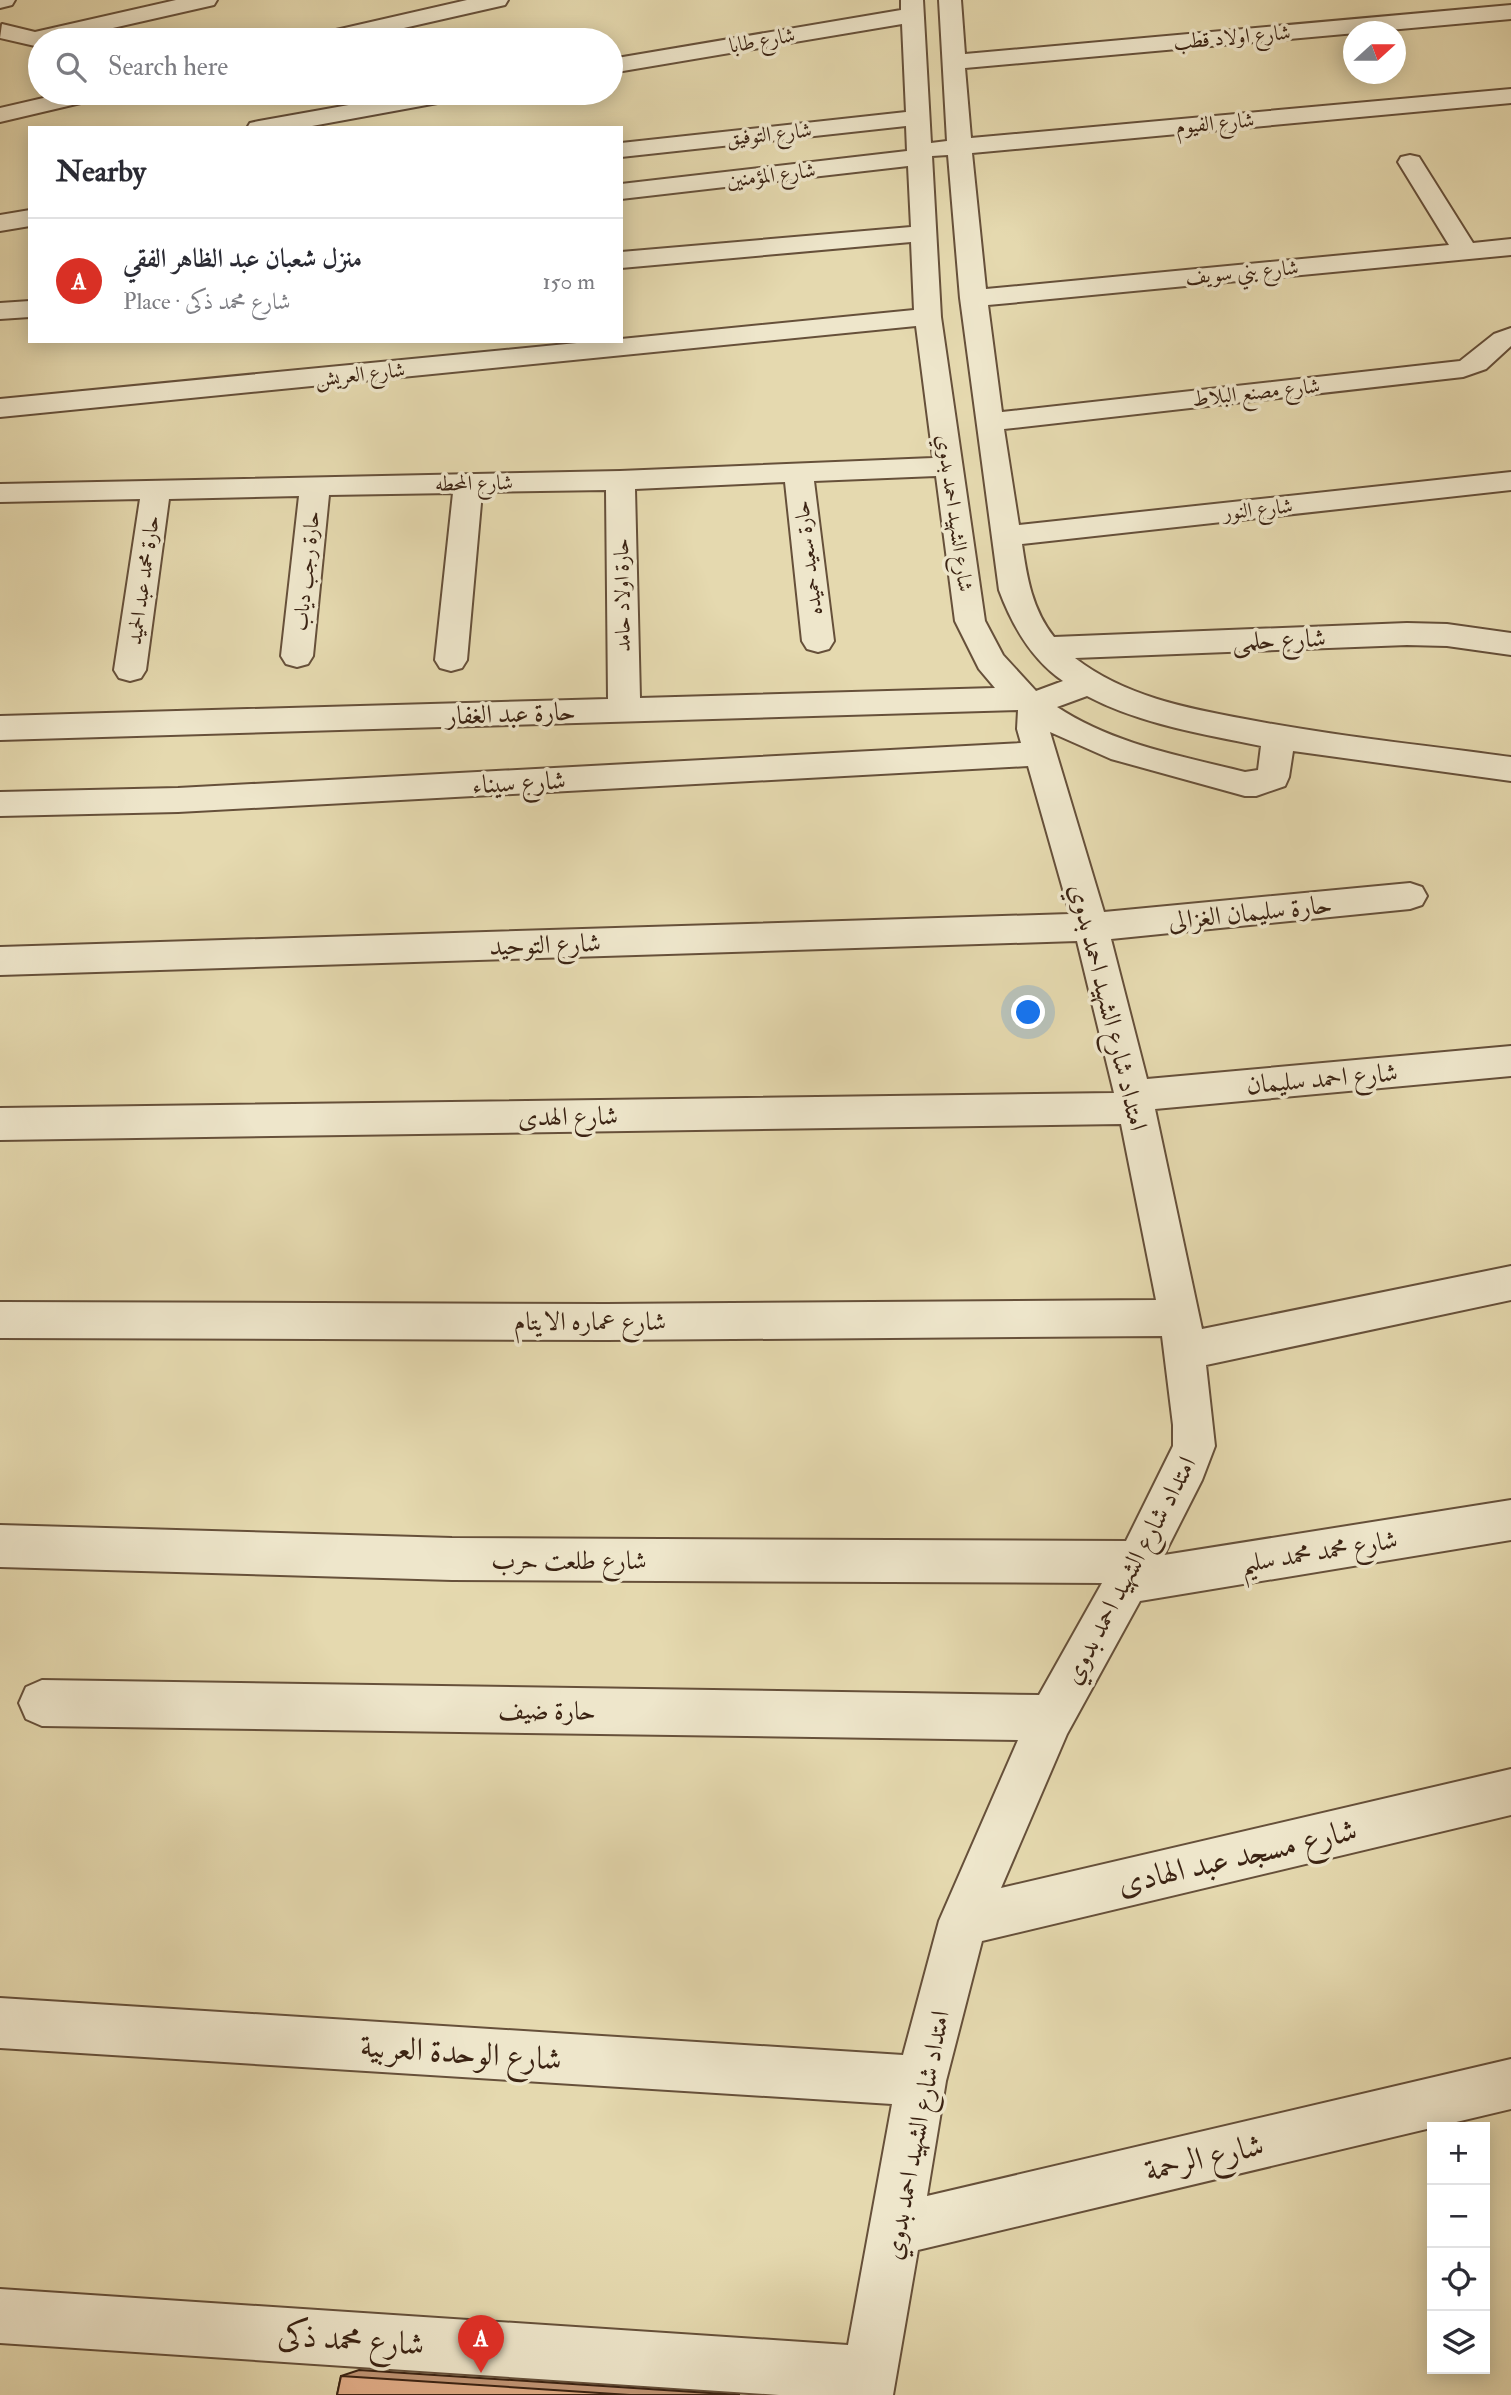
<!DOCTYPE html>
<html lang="en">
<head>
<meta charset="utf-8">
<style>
	:root { --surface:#fff; --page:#f7f7f7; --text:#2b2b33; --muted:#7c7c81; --line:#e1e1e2; --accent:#d93025 }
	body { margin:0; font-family:"IM FELL Double Pica",Amiri,serif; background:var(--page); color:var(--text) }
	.controls { position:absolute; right:21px; bottom:21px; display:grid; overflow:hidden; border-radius:0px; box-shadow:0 4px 18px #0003 }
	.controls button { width:63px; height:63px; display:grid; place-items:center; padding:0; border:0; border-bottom:2px solid var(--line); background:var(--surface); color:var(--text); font:35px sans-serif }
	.compass { position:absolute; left:1343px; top:21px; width:63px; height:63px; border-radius:50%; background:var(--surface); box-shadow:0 4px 18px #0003; rotate:69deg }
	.you { position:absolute; left:1029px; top:1013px; width:24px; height:24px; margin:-18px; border:5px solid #fff; border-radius:50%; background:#1a73e8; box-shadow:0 0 0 10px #1a73e833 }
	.badge { display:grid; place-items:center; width:46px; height:46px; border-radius:50%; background:var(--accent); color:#fff; font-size:23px; font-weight:700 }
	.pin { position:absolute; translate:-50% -58px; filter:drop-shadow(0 2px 4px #0008) }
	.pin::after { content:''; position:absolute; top:37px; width:24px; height:21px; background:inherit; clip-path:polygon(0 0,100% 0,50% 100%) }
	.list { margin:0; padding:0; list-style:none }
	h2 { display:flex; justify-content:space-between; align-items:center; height:91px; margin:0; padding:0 28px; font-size:30px }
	h2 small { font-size:23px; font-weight:400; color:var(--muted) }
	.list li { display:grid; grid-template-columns:46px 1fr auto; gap:21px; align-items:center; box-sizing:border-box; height:126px; padding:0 28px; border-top:2px solid var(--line) }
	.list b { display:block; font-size:26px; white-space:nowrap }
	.list p { margin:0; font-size:23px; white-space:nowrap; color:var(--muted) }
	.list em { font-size:23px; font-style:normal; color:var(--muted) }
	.icon { flex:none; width:38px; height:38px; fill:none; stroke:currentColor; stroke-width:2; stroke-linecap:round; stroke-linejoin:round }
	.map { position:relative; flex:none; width:1511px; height:2395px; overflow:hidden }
	.search { position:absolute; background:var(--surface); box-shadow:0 4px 18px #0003; left:28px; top:28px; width:595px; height:77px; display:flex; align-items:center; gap:18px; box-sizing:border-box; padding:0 24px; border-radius:38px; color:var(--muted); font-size:26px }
	.panel { position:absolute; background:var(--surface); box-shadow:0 4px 18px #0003; left:28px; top:126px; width:595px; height:217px; border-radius:0px }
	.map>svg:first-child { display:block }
</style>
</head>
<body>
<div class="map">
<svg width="1511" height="2395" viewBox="0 0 1511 2395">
	<rect width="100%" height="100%" fill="#e5d9af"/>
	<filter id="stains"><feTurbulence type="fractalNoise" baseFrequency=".00286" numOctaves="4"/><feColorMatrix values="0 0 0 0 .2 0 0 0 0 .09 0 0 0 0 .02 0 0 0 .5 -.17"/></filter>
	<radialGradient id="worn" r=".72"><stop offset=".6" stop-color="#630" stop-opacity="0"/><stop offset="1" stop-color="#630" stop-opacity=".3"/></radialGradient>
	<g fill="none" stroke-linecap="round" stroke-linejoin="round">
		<defs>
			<path id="minor" d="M0,0h15l-3,5 -12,3z
				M176,0h41l-3,5 -154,35h-20v5l-5,1 -35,-8 2,-14 33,8z
				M467,0h41l-3,5 -154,35h-40l3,-5z
				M901,0h22l8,143 16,-2 -8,-141h22l4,54 546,-49v14l-546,49 6,70 540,-49v14l-539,50 14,136 463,-44 -51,-83 3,-5 9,-2 9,2 54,86 38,-4v16l-523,50 14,107 458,-51 34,-27 17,-6v18l-25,23 -23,8 -459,52 15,96 492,-53v18l-489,54c5,34 10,65 32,93l353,-14 40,1 64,9v22l-64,-9 -40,-1 -332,13c49,38 111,50 170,61 88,17 177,26 266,38v24l-218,-30 -4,26 -4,9 -29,10h-11l-134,-37 -61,-27 54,180 306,-29 12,4 5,9 -5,9 -12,4 -299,30 36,140 364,-33v30l-356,33 47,220 309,-63v34l-305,65 9,81 -13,34 -38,75 347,-55v40l-371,61 -73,133 -66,154 510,-119v46l-529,126 -36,140 -19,115 584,-137v50l-593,141 -25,145h-114l-779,-52v-54l848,56 44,-241 -892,-56v-50l903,57 36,-134 79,-181 -976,-14 -16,-7 -7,-16 7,-16 16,-7 997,15 63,-112 -650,-3 -452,-13v-42l452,13 674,3 47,-95v-21l-11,-89 -555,4 -607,-2v-36l607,2 549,-4 -35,-176 -1121,16v-32l1114,-15 -37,-152 -1077,34v-28l1070,-33 -42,-148 -850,46 -178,4v-24l178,-4 843,-45 -4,-14 1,-19 -1018,30v-24l608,-17 -2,-209 -124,2 -15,168 -5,8 -11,3 -11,-3 -5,-8 18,-167 -124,2 -16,161 -5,8 -11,3 -11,-3 -5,-8 18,-160 -130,3 -23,171 -5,8 -11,3 -11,-3 -5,-8 26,-171 -140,3v-18l620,-13 313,-13 -17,-132 -916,91v-18l597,-58h24v-2l293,-29 -3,-68 -290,26v-16l290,-25 -3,-61 -287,33v-15l286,-33 -1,-25 -285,31v-14l285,-31 -4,-88 -291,49v-14l290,-49zM948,155l12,143 39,292c13,35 32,69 64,91l-27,10 -33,-36 -18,-34 -44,-304 -9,-161zM936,476l19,145 24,48 16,19 -355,10 -5,-209 150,-7 17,159 5,8 11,3 11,-3 5,-8 -20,-160zM1087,696c53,28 116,38 174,50l-3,24 -13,2c-64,-16 -132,-28 -188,-65z
				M65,93h41l-4,5 -102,24v-14z
				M416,93h50l-4,5 -8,2 -153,28h-54l3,-5 9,-2z
				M30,210v16l-30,5v-16z
				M30,301v16l-30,2v-16z"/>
		</defs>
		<use href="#minor" stroke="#66503a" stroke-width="4"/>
		<use href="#minor" fill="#eee6cb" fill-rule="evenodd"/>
	</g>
	<path fill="#c29676" stroke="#3b2313" stroke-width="2" d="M359,2370l381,25h-403l4,-19z"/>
	<path fill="#e2ae89" stroke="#3b2313" stroke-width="2" d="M341,2376l289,19h-293z"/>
	<g text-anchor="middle" stroke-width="7" stroke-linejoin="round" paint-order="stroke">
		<g font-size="21" fill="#3b2313" stroke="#eee6cb">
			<text transform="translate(1232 37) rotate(-5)" y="7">شارع اولاد قطب</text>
			<text transform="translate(762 40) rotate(-10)" y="7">شارع طابا</text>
			<text transform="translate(1215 123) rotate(-5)" y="7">شارع الفيوم</text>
			<text transform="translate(769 134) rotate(-6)" y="7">شارع التوفيق</text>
			<text transform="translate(771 175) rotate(-7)" y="7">شارع المؤمنين</text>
			<text transform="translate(1242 272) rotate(-5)" y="7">شارع بني سويف</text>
			<text transform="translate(360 374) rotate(-6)" y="7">شارع العريش</text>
			<text transform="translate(1256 392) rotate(-6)" y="7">شارع مصنع البلاط</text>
			<text transform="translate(474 483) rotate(-1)" y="7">شارع المحطه</text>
			<text transform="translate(1258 509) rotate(-6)" y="7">شارع النور</text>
			<text transform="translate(955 513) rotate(82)" y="7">شارع الشهيد احمد بدوي</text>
			<text transform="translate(808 558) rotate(-97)" y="7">حارة سعيد حميده</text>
			<text transform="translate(306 571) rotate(-84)" y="7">حارة رجب دياب</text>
			<text transform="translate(143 580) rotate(-82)" y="7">حارة محمد عبد الحميد</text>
			<text transform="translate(622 595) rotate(-91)" y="7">حارة اولاد حامد</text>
		</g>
		<g font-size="26" fill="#3b2313" stroke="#eee6cb">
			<text transform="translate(1279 639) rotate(-2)" y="9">شارع حلمى</text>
			<text transform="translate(511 713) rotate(-2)" y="9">حارة عبد الغفار</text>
			<text transform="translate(519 782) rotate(-3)" y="9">شارع سيناء</text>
			<text transform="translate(1250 912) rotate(-6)" y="9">حارة سليمان الغزالى</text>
			<text transform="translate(545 944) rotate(-2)" y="9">شارع التوحيد</text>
			<text transform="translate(1109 1007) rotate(76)" y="9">امتداد شارع الشهيد احمد بدوي</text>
			<text transform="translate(1322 1078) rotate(-5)" y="9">شارع احمد سليمان</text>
			<text transform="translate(568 1116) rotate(-1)" y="9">شارع الهدى</text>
			<text x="590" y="1330">شارع عماره الايتام</text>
			<text transform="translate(1319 1551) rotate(-9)" y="9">شارع محمد محمد سليم</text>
			<text x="569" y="1569">شارع طلعت حرب</text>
			<text transform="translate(1129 1570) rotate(-62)" y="9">امتداد شارع الشهيد احمد بدوي</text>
			<text transform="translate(547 1710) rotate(1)" y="9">حارة ضيف</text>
			<text transform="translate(916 2135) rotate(-79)" y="9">امتداد شارع الشهيد احمد بدوي</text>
		</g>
		<g font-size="32" fill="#3b2313" stroke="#eee6cb">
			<text transform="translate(1237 1856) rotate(-13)" y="11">شارع مسجد عبد الهادى</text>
			<text transform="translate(461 2052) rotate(4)" y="11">شارع الوحدة العربية</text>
			<text transform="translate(1204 2157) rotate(-13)" y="11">شارع الرحمة</text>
			<text transform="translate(351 2339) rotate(4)" y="11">شارع محمد ذكى</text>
		</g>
	</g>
	<rect width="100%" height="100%" filter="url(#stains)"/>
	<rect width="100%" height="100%" fill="url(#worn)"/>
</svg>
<div class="controls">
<button>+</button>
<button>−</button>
<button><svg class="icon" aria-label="locate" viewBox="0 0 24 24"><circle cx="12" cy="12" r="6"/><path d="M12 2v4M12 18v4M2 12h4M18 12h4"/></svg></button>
<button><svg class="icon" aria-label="layers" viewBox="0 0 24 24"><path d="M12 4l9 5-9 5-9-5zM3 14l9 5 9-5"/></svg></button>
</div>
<svg class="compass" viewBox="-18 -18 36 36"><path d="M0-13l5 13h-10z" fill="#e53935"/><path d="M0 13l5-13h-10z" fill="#7c7c81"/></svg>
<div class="you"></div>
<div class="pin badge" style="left:481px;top:2373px">A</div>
<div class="search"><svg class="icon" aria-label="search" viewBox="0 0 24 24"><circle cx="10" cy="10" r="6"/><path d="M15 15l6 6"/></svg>Search here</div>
<section class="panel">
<h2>Nearby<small></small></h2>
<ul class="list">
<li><span class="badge">A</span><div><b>منزل شعبان عبد الظاهر الفقي</b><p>Place · شارع محمد ذكى</p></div><em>150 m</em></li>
</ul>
</section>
</div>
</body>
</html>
